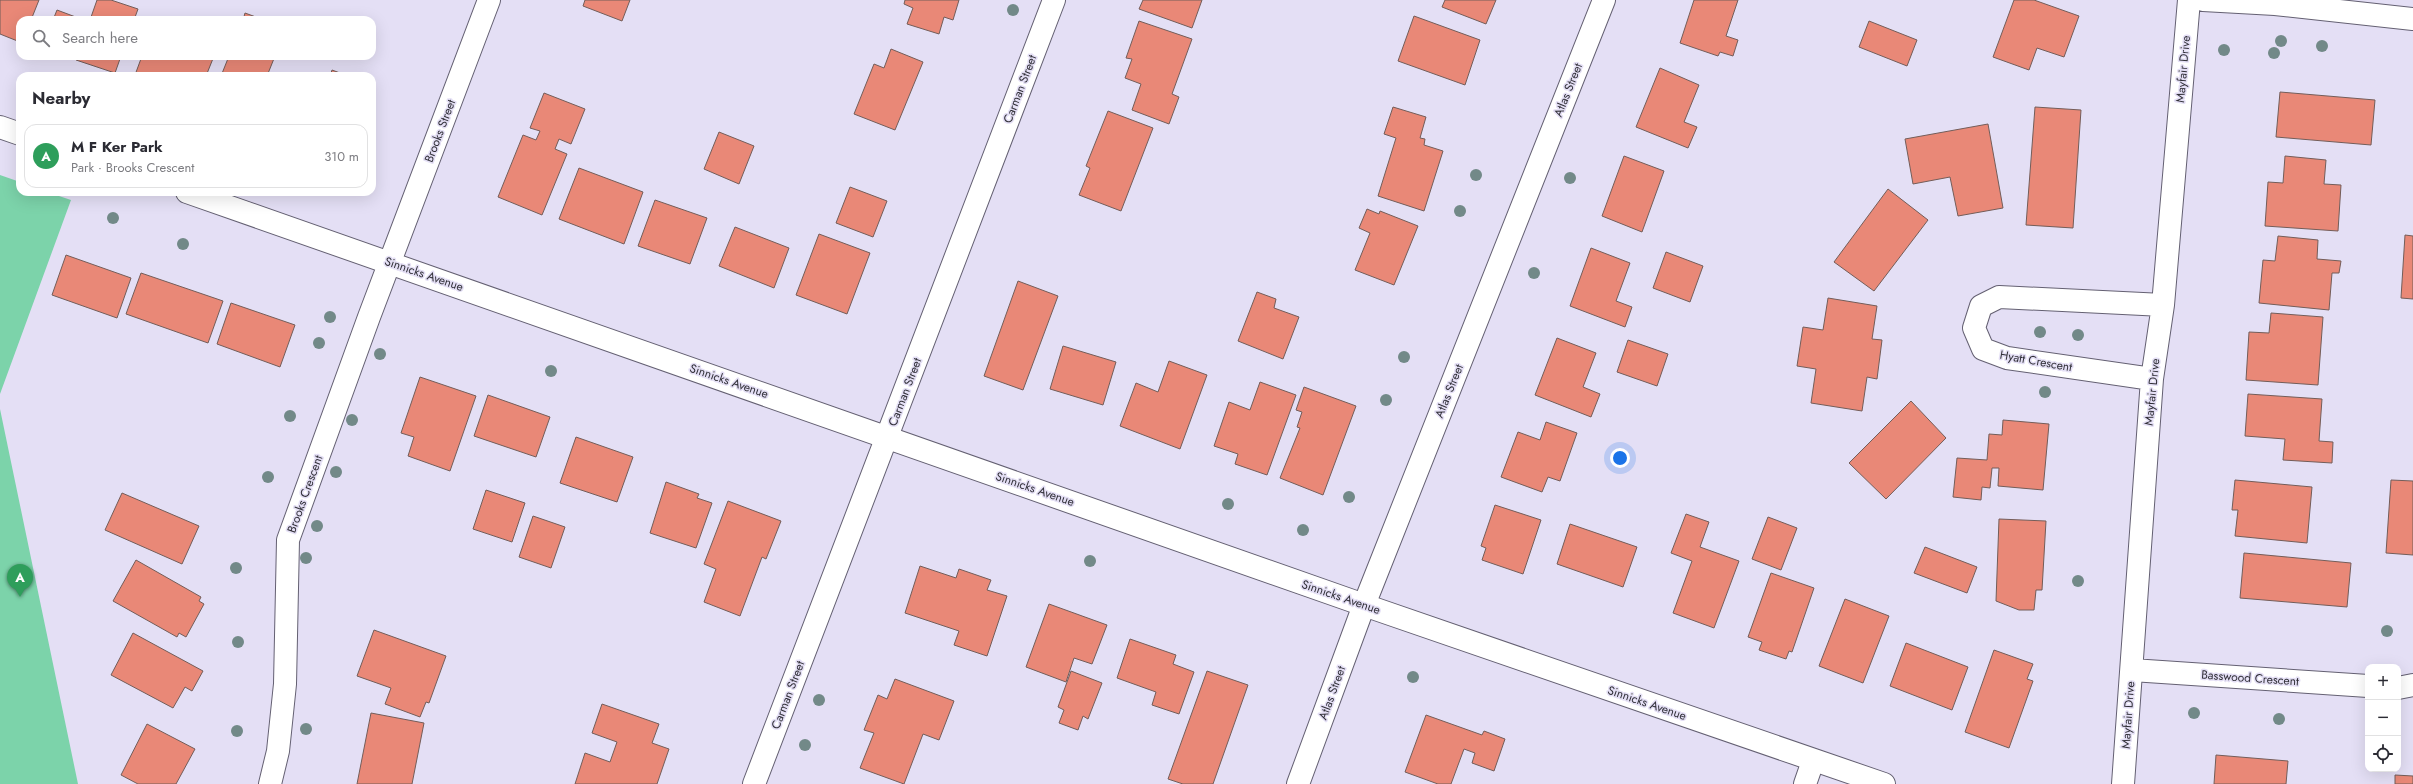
<!DOCTYPE html>
<html lang="en">
<head>
<meta charset="utf-8">
<style>
	:root { --surface:#fff; --page:#f7f7f7; --text:#2b2b33; --muted:#7c7c81; --line:#e1e1e2; --accent:#1f6973 }
	body { margin:0; font-family:Jost,sans-serif; background:var(--page); color:var(--text) }
	.controls { position:absolute; right:12px; bottom:12px; display:grid; overflow:hidden; border-radius:8px; box-shadow:0 4px 16px #0002 }
	.controls button { width:36px; height:36px; display:grid; place-items:center; padding:0; border:0; border-bottom:1px solid var(--line); background:var(--surface); color:var(--text); font:20px sans-serif }
	.you { position:absolute; left:1620px; top:458px; width:14px; height:14px; margin:-10px; border:3px solid #fff; border-radius:50%; background:#1a73e8; box-shadow:0 0 0 6px #1a73e833 }
	.badge { display:grid; place-items:center; width:26px; height:26px; border-radius:50%; background:var(--accent); color:#fff; font-size:13px; font-weight:700 }
	.pin { position:absolute; translate:-50% -33px; filter:drop-shadow(0 1px 2px #0008) }
	.pin::after { content:''; position:absolute; top:21px; width:14px; height:12px; background:inherit; clip-path:polygon(0 0,100% 0,50% 100%) }
	.list { margin:0; padding:0; list-style:none }
	h2 { display:flex; justify-content:space-between; align-items:center; height:52px; margin:0; padding:0 16px; font-size:17px }
	h2 small { font-size:13px; font-weight:400; color:var(--muted) }
	.list li { display:grid; grid-template-columns:26px 1fr auto; gap:12px; align-items:center; box-sizing:border-box; height:64px; margin:0 8px 8px; padding:0 8px; border:1px solid var(--line); border-radius:12px }
	.list b { display:block; font-size:15px; white-space:nowrap }
	.list p { margin:0; font-size:13px; white-space:nowrap; color:var(--muted) }
	.list em { font-size:13px; font-style:normal; color:var(--muted) }
	.icon { flex:none; width:22px; height:22px; fill:none; stroke:currentColor; stroke-width:2; stroke-linecap:round; stroke-linejoin:round }
	.map { position:relative; flex:none; width:2413px; height:784px; overflow:hidden }
	.search { position:absolute; background:var(--surface); box-shadow:0 4px 16px #0002; left:16px; top:16px; width:360px; height:44px; display:flex; align-items:center; gap:10px; box-sizing:border-box; padding:0 14px; border-radius:12px; color:var(--muted); font-size:15px }
	.panel { position:absolute; background:var(--surface); box-shadow:0 4px 16px #0002; left:16px; top:72px; width:360px; height:124px; border-radius:12px }
	.map>svg:first-child { display:block }
</style>
</head>
<body>
<div class="map">
<svg width="2413" height="784" viewBox="0 0 2413 784">
	<rect width="100%" height="100%" fill="#e4dff5"/>
	<path fill="#7cd3aa" d="M0,175l20,7v10h27l24,8 -71,194z
		M0,409l78,375h-78z"/>
	<path fill="#e98877" stroke="#735d59" d="M0,0h39l-8,20h-11v22l-20,-8z
		M97,0h14l27,9 -4,11h-44z
		M585,0h45l-8,21 -39,-15z
		M905,0h54l-6,20 -9,-3 -5,17 -32,-10 6,-16 -9,-4z
		M1143,0h59l-10,28 -53,-19z
		M1445,0h51l-10,24 -44,-17z
		M1694,0h44l-12,36 12,4 -5,16 -13,-4 -2,4 -38,-13z
		M2014,0h20l45,16 -15,41 -27,-9 -8,22 -36,-13z
		M57,10l24,9 -28,1z
		M245,13l19,7h-21z
		M1414,16l66,24 -15,45 -67,-24z
		M1139,21l53,18 -20,55 7,3 -10,27 -37,-14 9,-26 -16,-6 7,-19 -6,-1z
		M1869,21l48,19 -10,26 -48,-19z
		M891,49l32,13 -28,68 -41,-16 20,-50 10,4z
		M77,56h44l-6,17 -39,-13z
		M142,56h72l-8,20h-68l-3,-1z
		M229,56h46l-8,20h-46z
		M1660,68l39,17 -15,37 13,5 -9,21 -52,-21z
		M332,70l16,6h-18z
		M2280,92l95,8 -4,45 -95,-8z
		M544,93l41,16 -14,35 -12,-5 -4,10 12,5 -25,61 -44,-18 25,-62 13,5 4,-9 -10,-3z
		M1393,107l33,10 -6,21 5,1 -1,6 19,6 -19,60 -46,-15 18,-58 -12,-4z
		M2035,107l46,3 -8,118 -47,-3z
		M1108,111l45,17 -32,83 -42,-16 11,-27 -4,-2z
		M1988,124l15,84 -45,8 -8,-39 -37,7 -8,-45z
		M719,132l35,14 -15,38 -35,-15z
		M1624,156l40,15 -22,61 -40,-16z
		M2285,156l41,4 -2,24 17,1 -3,46 -73,-5 3,-44 15,1z
		M579,168l64,24 -19,52 -65,-25z
		M850,187l37,14 -14,36 -37,-14z
		M1888,189l40,31 -54,71 -40,-29z
		M655,200l52,18 -17,46 -52,-18z
		M1367,209l12,5 1,-3 38,15 -24,59 -39,-15 15,-37 -11,-5z
		M735,227l54,21 -15,40 -55,-22z
		M819,234l51,19 -23,61 -51,-19z
		M2405,235l8,1v63l-12,-1z
		M2278,236l40,4 -1,19 24,2 -2,12h-7l-3,37 -70,-7 4,-43 12,1z
		M1591,248l39,15 -14,38 16,6 -7,20 -55,-21z
		M1666,252l37,14 -13,36 -37,-14z
		M66,255l65,23 -14,40 -65,-23z
		M141,273l82,28 -15,42 -82,-29z
		M1018,281l40,15 -35,94 -39,-14z
		M1257,292l19,7 -2,9 25,9 -16,42 -45,-18z
		M1828,298l49,8 -5,33 10,1 -5,39 -10,-2 -5,34 -51,-8 5,-34 -19,-3 6,-39 20,3z
		M231,303l64,22 -15,42 -63,-23z
		M2271,313l52,4 -5,68 -72,-5 3,-48 20,1z
		M1557,338l39,15 -13,34 17,7 -9,23 -56,-22z
		M1628,340l40,14 -11,32 -40,-14z
		M1063,346l53,16 -13,43 -53,-16z
		M1169,361l38,14 -27,74 -60,-23 16,-43 22,9z
		M420,377l56,19 -26,75 -42,-15 6,-19 -13,-4z
		M1260,382l36,13 -29,80 -32,-11 3,-10 -24,-8 15,-44 21,8z
		M1304,387l52,19 -33,89 -43,-17 20,-50 -3,-1 5,-15 -6,-2z
		M2248,394l74,5 -3,42 14,1 -1,21 -49,-3 2,-21 -40,-3z
		M488,395l62,22 -14,40 -62,-21z
		M1911,401l35,37 -60,61 -37,-36z
		M2003,420l46,4 -6,66 -45,-4 1,-18h-7l-2,20 -8,-1 -1,13 -28,-3 4,-39 30,2 2,-26 13,1z
		M1546,422l31,11 -17,48 -12,-4 -6,15 -41,-15 17,-45 22,8z
		M576,437l57,20 -16,45 -57,-19z
		M2235,480l77,7 -5,56 -72,-7 3,-26h-6z
		M2391,480l22,1v74l-27,-2z
		M666,482l33,12 -2,4 15,5 -16,45 -46,-15z
		M486,490l39,13 -13,39 -39,-13z
		M122,493l77,33 -17,38 -77,-34z
		M728,501l53,20 -15,38 -4,-2 -22,59 -36,-14 12,-33 -12,-5z
		M1495,505l46,15 -18,54 -41,-14 4,-12 -5,-2z
		M1686,514l23,8 -9,25 39,14 -25,67 -41,-15 19,-52 -21,-8z
		M533,516l32,11 -14,41 -32,-11z
		M1768,517l29,11 -16,42 -29,-11z
		M1999,519l47,2 -4,69h-6l-2,20h-15l-23,-9z
		M1570,524l67,23 -14,40 -66,-23z
		M1925,547l52,20 -10,26 -53,-20z
		M2244,553l107,10 -4,44 -107,-9z
		M136,560l65,37 -2,4 5,3 -18,33 -7,-4 -2,4 -64,-36z
		M920,566l36,12 3,-9 32,11 -4,10 20,6 -20,60 -33,-11 5,-14 -54,-18z
		M1771,573l43,15 -22,64 -3,-1 -3,8 -27,-9 3,-8 -14,-5z
		M1845,599l44,17 -26,67 -44,-17z
		M1049,604l58,21 -15,39 -18,-6 -8,24 -40,-15z
		M374,630l72,26 -17,47 -3,-1 -6,15 -35,-13 6,-16 -34,-12z
		M133,633l70,38 -11,20 -7,-4 -12,21 -62,-33z
		M1130,639l46,16 -3,9 21,8 -15,42 -27,-9 4,-13 -39,-14z
		M1906,643l62,24 -16,43 -62,-24z
		M1994,650l39,14 -6,15 6,2 -24,67 -44,-16z
		M1071,671l31,12 -14,36 -5,-3 -5,14 -19,-7 5,-13 -6,-3z
		M1207,671l41,14 -35,99h-30l-15,-5z
		M895,679l59,22 -15,39 -16,-6 -19,50 -44,-16 14,-35 -10,-3 14,-35 9,4z
		M602,704l57,20 -7,19 17,6 -12,35h-82l10,-31 25,9 7,-20 -25,-9z
		M371,713l53,10 -12,61h-55z
		M1426,715l56,20 2,-4 21,8 -11,32 -22,-8 3,-10 -11,-4 -13,35h-13l-33,-12z
		M147,724l48,25 -19,35h-38l-17,-9z
		M2216,755l72,6 -2,23h-72z
		M2395,775l18,1v8h-18z"/>
	<g fill="none" stroke-linecap="round" stroke-linejoin="round">
		<defs>
			<path id="street" d="M2203,0l72,4 138,15
				M2152,379l-145,-21 -24,-9 -9,-21 7,-22 18,-9 164,8
				M2132,670l236,16
				M2398,688l15,-3
				M270,784l8,-33 7,-67 3,-144 81,-223 120,-317
				M754,784l300,-784
				M1298,784l66,-179 240,-605
				M1805,784l8,-23
				M2123,784l29,-405 11,-74 26,-305"/>
			<path id="secondary" d="M0,127l20,7
				M187,192l1177,413 520,179"/>
		</defs>
		<use href="#street" stroke="#646072" stroke-width="24"/>
		<use href="#secondary" stroke="#646072" stroke-width="24"/>
		<use href="#street" stroke="#fff" stroke-width="22"/>
		<use href="#secondary" stroke="#fff" stroke-width="22"/>
	</g>
	<g fill="#728988">
		<circle cx="1013" cy="10" r="6"/>
		<circle cx="2281" cy="41" r="6"/>
		<circle cx="2322" cy="46" r="6"/>
		<circle cx="2224" cy="50" r="6"/>
		<circle cx="2274" cy="53" r="6"/>
		<circle cx="1476" cy="175" r="6"/>
		<circle cx="1570" cy="178" r="6"/>
		<circle cx="1460" cy="211" r="6"/>
		<circle cx="113" cy="218" r="6"/>
		<circle cx="183" cy="244" r="6"/>
		<circle cx="1534" cy="273" r="6"/>
		<circle cx="330" cy="317" r="6"/>
		<circle cx="2040" cy="332" r="6"/>
		<circle cx="2078" cy="335" r="6"/>
		<circle cx="319" cy="343" r="6"/>
		<circle cx="380" cy="354" r="6"/>
		<circle cx="1404" cy="357" r="6"/>
		<circle cx="551" cy="371" r="6"/>
		<circle cx="2045" cy="392" r="6"/>
		<circle cx="1386" cy="400" r="6"/>
		<circle cx="290" cy="416" r="6"/>
		<circle cx="352" cy="420" r="6"/>
		<circle cx="336" cy="472" r="6"/>
		<circle cx="268" cy="477" r="6"/>
		<circle cx="1349" cy="497" r="6"/>
		<circle cx="1228" cy="504" r="6"/>
		<circle cx="317" cy="526" r="6"/>
		<circle cx="1303" cy="530" r="6"/>
		<circle cx="306" cy="558" r="6"/>
		<circle cx="1090" cy="561" r="6"/>
		<circle cx="236" cy="568" r="6"/>
		<circle cx="2078" cy="581" r="6"/>
		<circle cx="2387" cy="631" r="6"/>
		<circle cx="238" cy="642" r="6"/>
		<circle cx="1413" cy="677" r="6"/>
		<circle cx="819" cy="700" r="6"/>
		<circle cx="2194" cy="713" r="6"/>
		<circle cx="2279" cy="719" r="6"/>
		<circle cx="306" cy="729" r="6"/>
		<circle cx="237" cy="731" r="6"/>
		<circle cx="805" cy="745" r="6"/>
	</g>
	<g text-anchor="middle" stroke-width="3" stroke-linejoin="round" paint-order="stroke">
		<g font-size="12" fill="#302f37" stroke="#e4dff5">
			<text transform="translate(2183 69) rotate(-85)" y="4">Mayfair Drive</text>
			<text transform="translate(1020 89) rotate(-69)" y="4">Carman Street</text>
			<text transform="translate(1568 90) rotate(-68)" y="4">Atlas Street</text>
			<text transform="translate(440 131) rotate(-69)" y="4">Brooks Street</text>
			<text transform="translate(424 274) rotate(19)" y="4">Sinnicks Avenue</text>
			<text transform="translate(2036 361) rotate(10)" y="4">Hyatt Crescent</text>
			<text transform="translate(729 381) rotate(19)" y="4">Sinnicks Avenue</text>
			<text transform="translate(1449 391) rotate(-68)" y="4">Atlas Street</text>
			<text transform="translate(905 392) rotate(-69)" y="4">Carman Street</text>
			<text transform="translate(2152 392) rotate(-84)" y="4">Mayfair Drive</text>
			<text transform="translate(1035 489) rotate(19)" y="4">Sinnicks Avenue</text>
			<text transform="translate(305 494) rotate(-70)" y="4">Brooks Crescent</text>
			<text transform="translate(1341 597) rotate(19)" y="4">Sinnicks Avenue</text>
			<text transform="translate(2250 678) rotate(4)" y="4">Basswood Crescent</text>
			<text transform="translate(1332 693) rotate(-70)" y="4">Atlas Street</text>
			<text transform="translate(788 695) rotate(-69)" y="4">Carman Street</text>
			<text transform="translate(1647 703) rotate(19)" y="4">Sinnicks Avenue</text>
			<text transform="translate(2128 715) rotate(-86)" y="4">Mayfair Drive</text>
		</g>
	</g>
</svg>
<div class="controls">
<button>+</button>
<button>−</button>
<button><svg class="icon" aria-label="locate" viewBox="0 0 24 24"><circle cx="12" cy="12" r="6"/><path d="M12 2v4M12 18v4M2 12h4M18 12h4"/></svg></button>
</div>
<div class="you"></div>
<div class="pin badge" style="left:20px;top:597px;background:#2e9e5b">A</div>
<div class="search"><svg class="icon" aria-label="search" viewBox="0 0 24 24"><circle cx="10" cy="10" r="6"/><path d="M15 15l6 6"/></svg>Search here</div>
<section class="panel">
<h2>Nearby<small></small></h2>
<ul class="list">
<li><span class="badge" style="background:#2e9e5b">A</span><div><b>M F Ker Park</b><p>Park · Brooks Crescent</p></div><em>310 m</em></li>
</ul>
</section>
</div>
</body>
</html>
